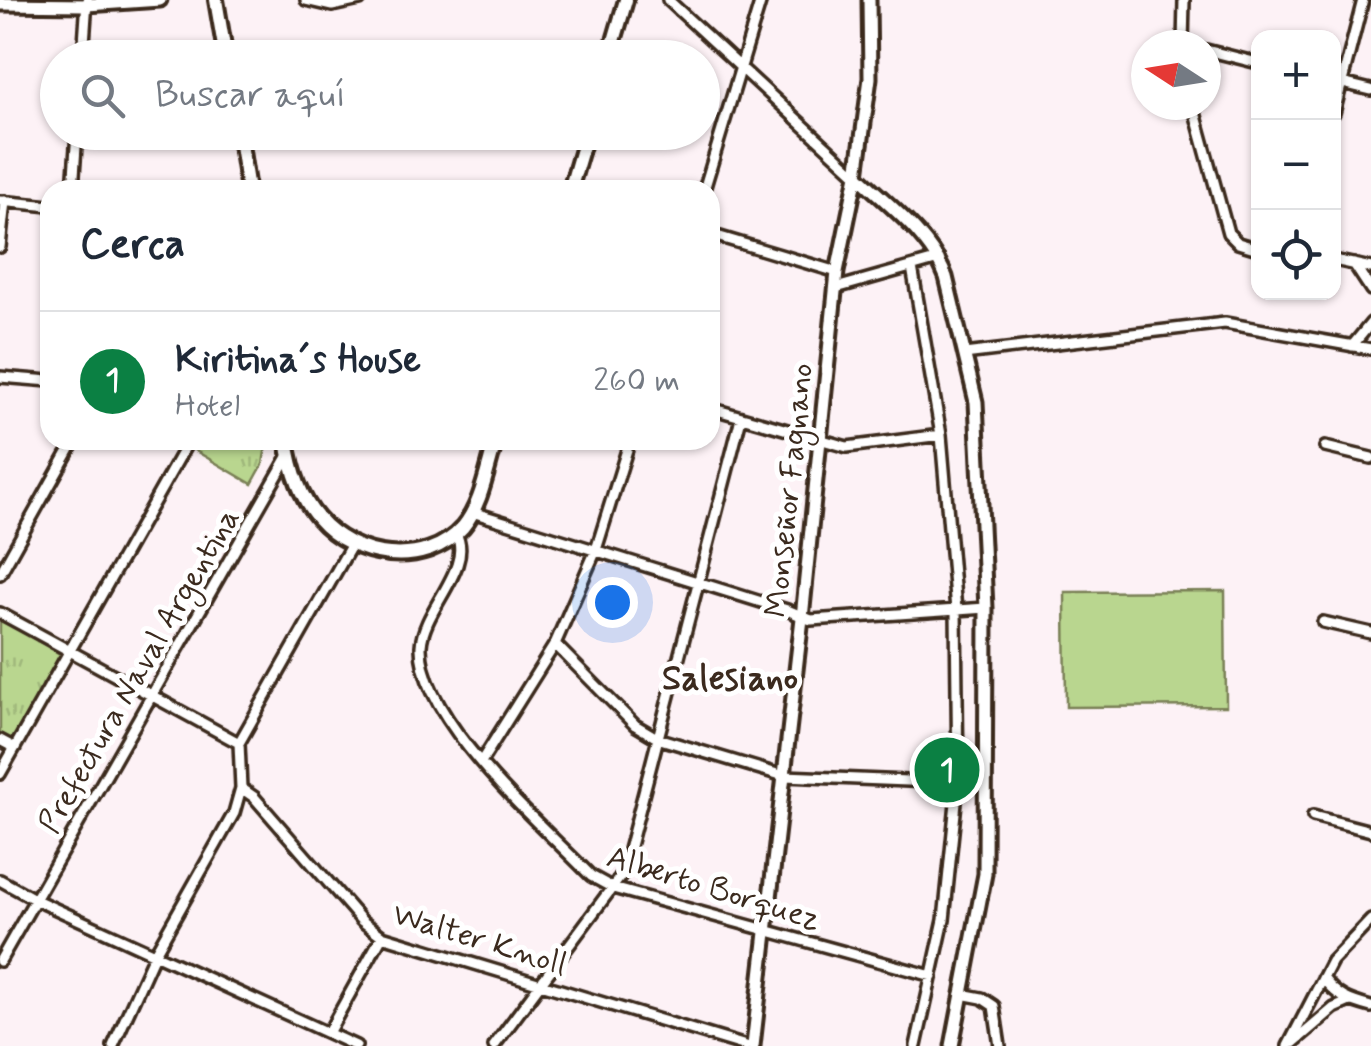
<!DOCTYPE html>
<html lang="es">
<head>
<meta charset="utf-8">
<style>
	:root { --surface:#fff; --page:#f2f2f3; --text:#1f2937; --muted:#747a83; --line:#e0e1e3; --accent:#0b8043 }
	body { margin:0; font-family:Mynerve,sans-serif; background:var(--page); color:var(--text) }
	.controls { position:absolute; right:30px; top:30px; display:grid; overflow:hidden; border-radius:20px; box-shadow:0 2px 8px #0004 }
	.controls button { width:90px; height:90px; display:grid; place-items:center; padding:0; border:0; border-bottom:2px solid var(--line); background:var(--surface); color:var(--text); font:50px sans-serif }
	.compass { position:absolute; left:1131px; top:30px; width:90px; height:90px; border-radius:50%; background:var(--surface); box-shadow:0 2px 8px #0004; rotate:282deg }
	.you { position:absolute; left:612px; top:602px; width:35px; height:35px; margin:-25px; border:8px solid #fff; border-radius:50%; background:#1a73e8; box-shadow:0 0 0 15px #1a73e833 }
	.badge { display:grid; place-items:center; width:65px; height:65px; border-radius:50%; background:var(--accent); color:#fff; font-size:32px; font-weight:700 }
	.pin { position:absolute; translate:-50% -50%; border:5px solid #fff; box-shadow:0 2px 10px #0006 }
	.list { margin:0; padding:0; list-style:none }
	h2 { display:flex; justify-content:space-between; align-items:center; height:130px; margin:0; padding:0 40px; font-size:42px }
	h2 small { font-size:32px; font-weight:400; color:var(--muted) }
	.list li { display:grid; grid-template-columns:65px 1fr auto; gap:30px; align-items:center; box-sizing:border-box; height:140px; padding:0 40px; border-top:2px solid var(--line) }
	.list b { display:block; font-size:38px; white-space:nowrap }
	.list p { margin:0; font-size:32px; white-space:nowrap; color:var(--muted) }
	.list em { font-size:32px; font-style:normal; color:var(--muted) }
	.icon { flex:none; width:55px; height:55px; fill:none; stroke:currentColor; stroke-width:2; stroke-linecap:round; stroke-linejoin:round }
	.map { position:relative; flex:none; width:1371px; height:1046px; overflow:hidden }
	.search { position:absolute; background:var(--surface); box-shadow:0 2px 8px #0004; left:40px; top:40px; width:680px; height:110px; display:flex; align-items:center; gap:25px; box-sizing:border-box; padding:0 35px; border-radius:55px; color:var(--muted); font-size:38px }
	.panel { position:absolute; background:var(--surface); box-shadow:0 2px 8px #0004; left:40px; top:180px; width:680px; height:270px; border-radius:30px }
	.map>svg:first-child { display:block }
</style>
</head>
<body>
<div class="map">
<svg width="1371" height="1046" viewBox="0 0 1371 1046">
	<defs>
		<pattern id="park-tufts" width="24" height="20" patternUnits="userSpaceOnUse" patternTransform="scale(2.5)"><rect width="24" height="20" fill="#b9d68f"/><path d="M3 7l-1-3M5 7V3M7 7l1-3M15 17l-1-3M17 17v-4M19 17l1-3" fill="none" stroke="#a0b87b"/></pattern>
	</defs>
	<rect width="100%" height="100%" fill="#fdf2f6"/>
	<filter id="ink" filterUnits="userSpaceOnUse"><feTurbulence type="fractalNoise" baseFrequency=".01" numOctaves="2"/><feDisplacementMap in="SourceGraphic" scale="20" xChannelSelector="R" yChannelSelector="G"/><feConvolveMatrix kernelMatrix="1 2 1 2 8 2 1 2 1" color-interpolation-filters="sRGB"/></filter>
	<g filter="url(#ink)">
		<path fill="url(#park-tufts)" stroke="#7a8056" stroke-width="2.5" d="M199,440h68l-4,24 -11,20 -58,-34z
			M0,618l63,38 -50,86 -13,-7z"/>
		<path fill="#b9d68f" stroke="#7a8056" stroke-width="2.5" d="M1225,591l1,115 -160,1 -1,-115z"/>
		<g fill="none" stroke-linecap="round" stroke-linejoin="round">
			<defs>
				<path id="minor" d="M306,0l26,6 28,-6
					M668,0l189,175
					M1183,45l1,-45
					M1206,50l52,13
					M83,58l4,-58
					M1334,81l37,9
					M1193,105l35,128 10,10 20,6
					M1334,113l29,-113
					M73,190l4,-58
					M704,190l57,-190
					M0,201l50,5
					M710,234l127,38
					M0,247l5,-46
					M1334,260l37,8
					M1354,264l17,26
					M912,267l29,168 15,175 2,173 -14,137 -28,126
					M836,288l103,-29
					M1352,346l19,-23
					M964,354l261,-31 146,26
					M0,377l50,4
					M710,408l137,39 94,-12
					M1325,447l46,11
					M472,512l315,98 24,10 175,-12
					M456,534c18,33 -33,75 -35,112 -2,74 120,178 170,230l22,12 319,88
					M352,544l-113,199 2,45 13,9 108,124 20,15 364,110
					M0,574l75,-134
					M0,613l239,130
					M1323,622l48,11
					M555,644l80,81 22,13 127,38 174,7
					M0,740l15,8
					M481,762l74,-118 41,-94 34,-110
					M0,774l189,-334
					M1313,816l58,15
					M0,880l36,20 320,146
					M0,961l289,-506
					M1323,978c14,19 26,23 48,29
					M961,994l21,4 12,8 6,40
					M328,1033l54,-97
					M1293,1043l41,-35 16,-7
					M113,1046l42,-93 79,-140 7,-25
					M494,1046l129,-173 118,-455
					M1288,1046l44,-85 39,-41"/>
				<path id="tertiary" d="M0,4l87,1 73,-5
					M857,175c32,31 73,60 89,102l30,125 10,206 -1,266 -33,172
					M753,1046l49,-428 35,-346 20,-97 13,-97 -1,-78"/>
				<path id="secondary" d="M216,0l10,58
					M609,58l17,-58
					M239,132l9,58
					M570,190l17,-58
					M287,440c4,28 12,56 31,78 35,41 107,52 145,9 19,-23 24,-59 33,-87"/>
			</defs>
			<use href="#minor" stroke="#3b2a1e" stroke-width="16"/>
			<use href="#tertiary" stroke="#3b2a1e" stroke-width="19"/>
			<use href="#secondary" stroke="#3b2a1e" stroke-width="20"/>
			<use href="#minor" stroke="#fff" stroke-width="9"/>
			<use href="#tertiary" stroke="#fff" stroke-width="11"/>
			<use href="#secondary" stroke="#fff" stroke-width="12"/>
		</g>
	</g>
	<g text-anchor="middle" stroke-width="10" stroke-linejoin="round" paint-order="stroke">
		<g font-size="32" fill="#3b2a1e" stroke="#fff">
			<text transform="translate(788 490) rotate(-84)" y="11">Monseñor Fagnano</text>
			<text transform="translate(138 670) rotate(-60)" y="11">Prefectura Naval Argentina</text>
			<text transform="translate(714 887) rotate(17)" y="11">Alberto Borquez</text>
			<text transform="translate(480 938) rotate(17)" y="11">Walter Knoll</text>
		</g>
		<g font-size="35" font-weight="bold" fill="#3b2a1e" stroke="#fff">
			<text x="730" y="689">Salesiano</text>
		</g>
	</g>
</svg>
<div class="controls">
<button>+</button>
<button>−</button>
<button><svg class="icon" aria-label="locate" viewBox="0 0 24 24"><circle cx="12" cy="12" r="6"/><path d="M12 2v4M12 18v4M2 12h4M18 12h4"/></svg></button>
</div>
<svg class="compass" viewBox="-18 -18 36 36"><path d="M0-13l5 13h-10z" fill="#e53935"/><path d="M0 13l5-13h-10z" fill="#747a83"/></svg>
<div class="you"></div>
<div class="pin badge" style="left:947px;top:770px">1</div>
<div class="search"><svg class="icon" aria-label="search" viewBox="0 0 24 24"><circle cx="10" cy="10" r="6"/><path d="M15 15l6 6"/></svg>Buscar aquí</div>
<section class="panel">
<h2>Cerca<small></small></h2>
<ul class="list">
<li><span class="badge">1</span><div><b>Kiritina´s House</b><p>Hotel</p></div><em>260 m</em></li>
</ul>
</section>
</div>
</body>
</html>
